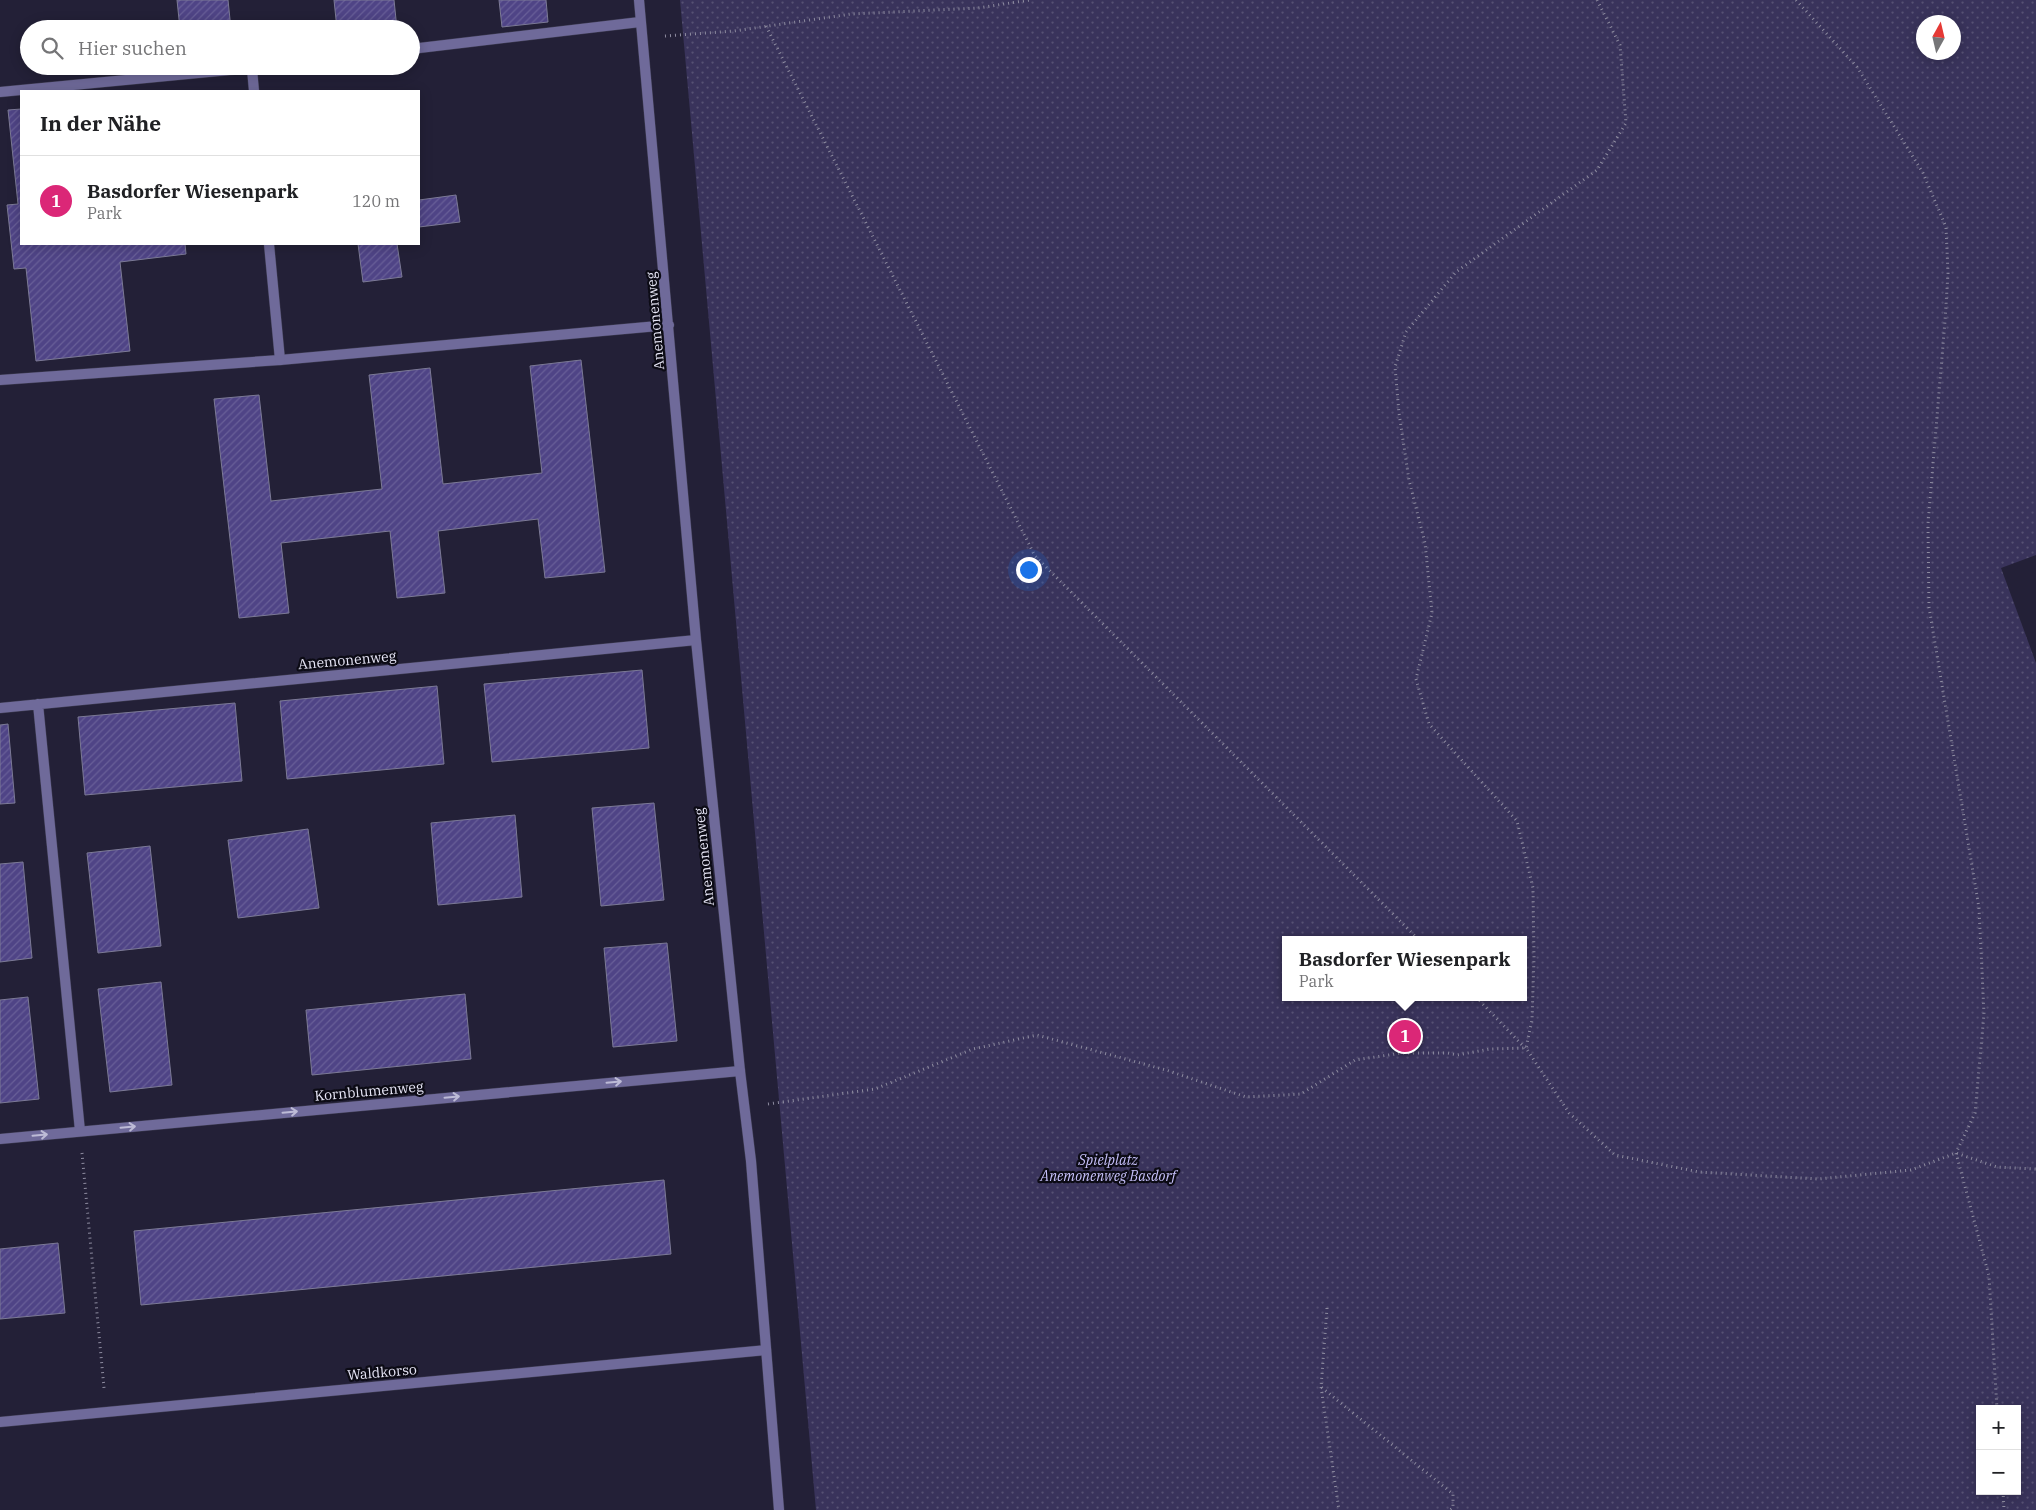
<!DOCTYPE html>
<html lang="de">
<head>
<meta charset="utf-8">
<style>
	:root { --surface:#fff; --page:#f2f2f2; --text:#202124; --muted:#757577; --line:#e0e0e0; --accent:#db2777 }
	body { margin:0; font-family:"IBM Plex Serif",serif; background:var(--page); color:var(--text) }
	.controls { position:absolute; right:15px; bottom:15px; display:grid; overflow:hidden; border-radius:0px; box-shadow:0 2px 12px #0003 }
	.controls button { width:45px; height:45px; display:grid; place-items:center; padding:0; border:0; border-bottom:1px solid var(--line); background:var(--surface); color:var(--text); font:25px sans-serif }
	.compass { position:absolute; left:1916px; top:15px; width:45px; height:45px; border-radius:50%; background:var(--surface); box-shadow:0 2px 12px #0003; rotate:8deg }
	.you { position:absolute; left:1028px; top:569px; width:18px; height:18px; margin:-12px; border:4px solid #fff; border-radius:50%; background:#1a73e8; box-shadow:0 0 0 8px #1a73e833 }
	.badge { display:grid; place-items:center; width:32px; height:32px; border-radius:50%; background:var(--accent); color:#fff; font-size:16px; font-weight:700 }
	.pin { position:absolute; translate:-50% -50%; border:2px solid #fff; box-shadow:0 1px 5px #0006 }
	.popup { position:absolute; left:1282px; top:936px; width:245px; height:65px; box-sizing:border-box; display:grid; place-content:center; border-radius:0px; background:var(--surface); filter:drop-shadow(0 1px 4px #0005); font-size:16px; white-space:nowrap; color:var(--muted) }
	.popup b { font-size:19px; color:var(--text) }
	.popup::after { content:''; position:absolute; left:50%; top:100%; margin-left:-10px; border:10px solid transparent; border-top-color:var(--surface) }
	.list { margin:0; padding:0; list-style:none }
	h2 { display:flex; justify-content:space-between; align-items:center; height:65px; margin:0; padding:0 20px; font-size:21px }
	h2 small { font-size:16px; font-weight:400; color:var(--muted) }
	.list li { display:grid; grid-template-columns:32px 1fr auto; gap:15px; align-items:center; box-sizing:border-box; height:90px; padding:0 20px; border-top:1px solid var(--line) }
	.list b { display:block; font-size:19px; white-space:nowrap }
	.list p { margin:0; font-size:16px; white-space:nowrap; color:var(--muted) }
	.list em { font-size:16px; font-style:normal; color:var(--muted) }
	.icon { flex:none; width:28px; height:28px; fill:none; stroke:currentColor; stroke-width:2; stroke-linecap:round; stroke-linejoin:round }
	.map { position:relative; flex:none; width:2036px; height:1510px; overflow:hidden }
	.search { position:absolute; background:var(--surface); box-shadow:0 2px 12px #0003; left:20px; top:20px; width:400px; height:55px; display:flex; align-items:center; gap:12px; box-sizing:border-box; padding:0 18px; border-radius:28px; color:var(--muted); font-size:19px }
	.panel { position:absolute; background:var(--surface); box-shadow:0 2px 12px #0003; left:20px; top:90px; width:400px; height:155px; border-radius:0px }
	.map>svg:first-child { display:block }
</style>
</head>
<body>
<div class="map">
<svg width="2036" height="1510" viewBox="0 0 2036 1510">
	<defs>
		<pattern id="park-dots" width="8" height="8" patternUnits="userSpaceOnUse" patternTransform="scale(1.25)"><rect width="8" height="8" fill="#39335b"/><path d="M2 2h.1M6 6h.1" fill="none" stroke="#565173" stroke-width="1.8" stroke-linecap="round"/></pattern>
		<pattern id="building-hatch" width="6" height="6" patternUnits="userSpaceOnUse" patternTransform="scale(1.25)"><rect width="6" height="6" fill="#4f4486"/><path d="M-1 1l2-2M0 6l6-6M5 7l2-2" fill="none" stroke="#685f98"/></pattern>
	</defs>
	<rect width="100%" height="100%" fill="#232037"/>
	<path fill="url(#park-dots)" fill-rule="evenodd" d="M680,0h1356v555l-35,13 35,95v847h-1220zM1924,22h30v30h-30zM1286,940h238v57h-238zM1980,1409h37v82h-37z"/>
	<path fill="url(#building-hatch)" stroke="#7c7a96" d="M177,0h51l3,29h-51z
		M334,0h60l3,29h-60z
		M499,0h47l2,22 -46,5z
		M21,109v135h164l1,10 -66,8 10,89 -94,10 -10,-93 -12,1 -7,-64 11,-1 -10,-94z
		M456,195l4,27 -41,5v-27z
		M358,244h39l5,33 -39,5z
		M581,360l24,212 -60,6 -7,-59 -100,12 7,62 -48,5 -7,-67 -109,12 8,70 -50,5 -25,-219 45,-4 12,106 111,-12 -13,-114 61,-7 13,116 99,-11 -12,-107z
		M642,670l7,78 -157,14 -8,-78z
		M437,686l7,78 -157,15 -7,-78z
		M235,703l7,78 -157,14 -7,-78z
		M8,724l7,79 -15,1v-79z
		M654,803l10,97 -63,6 -9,-98z
		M515,815l7,82 -84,8 -7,-82z
		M308,829l11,79 -81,10 -10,-78z
		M150,846l11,100 -63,7 -11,-100z
		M23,862l9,96 -32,4v-98z
		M667,943l10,98 -64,6 -9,-99z
		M161,982l11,103 -62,7 -12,-103z
		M465,994l6,65 -159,16 -6,-65z
		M28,997l11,102 -39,4v-103z
		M664,1180l7,74 -530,51 -7,-74z
		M58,1243l7,70 -65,6v-70z"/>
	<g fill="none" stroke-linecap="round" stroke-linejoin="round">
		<defs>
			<path id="lane" d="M639,0l57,640 44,431
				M411,49l229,-27
				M0,92l271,-26
				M0,380l280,-20 389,-35
				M38,704l42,427
				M0,708l696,-68
				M0,1422l766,-72"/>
			<path id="street" d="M252,69l2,22
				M269,244l11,116
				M0,1139l740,-68 11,90 28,349"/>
		</defs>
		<use href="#lane" stroke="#3e3c52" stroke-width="11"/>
		<use href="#street" stroke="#3e3c52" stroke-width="11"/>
		<path stroke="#8e8ca0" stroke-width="3" stroke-dasharray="1 4" stroke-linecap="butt" d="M1597,0l23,45 6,78 -29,47 -141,102 -50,60 -11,35 4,46 10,67 16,63 7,70 -16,66 13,45 88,97 16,67 1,70 -2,62 -6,28 43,65 46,42 84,17 119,7 93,-9 45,-17 41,14 39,2
			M1796,0l61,67 66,106 23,54 2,46 -3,48 -17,203 1,83 50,301 5,106 -9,99 -19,40 33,123 8,133
			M766,26l269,530 384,384
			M665,36l69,-5 117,-17 127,-6 52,-8
			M1476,997l49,51
			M768,1104l107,-15 98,-40 64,-14 129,35 80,27 55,-3 54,-34 47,-7h46l9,2 33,-6 36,-1
			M82,1153l22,235
			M1327,1308l-6,79 132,107v14l-3,2
			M1321,1387l18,123
			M2003,1491l1,19"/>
		<use href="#lane" stroke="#6f6a9a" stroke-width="10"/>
		<use href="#street" stroke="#6f6a9a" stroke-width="10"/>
	</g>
	<defs><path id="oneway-shaft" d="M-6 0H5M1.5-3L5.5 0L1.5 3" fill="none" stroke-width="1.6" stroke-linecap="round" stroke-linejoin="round" transform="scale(1.25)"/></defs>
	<g stroke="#bdbbd6">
		<use href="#oneway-shaft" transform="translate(614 1082) rotate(-5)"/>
		<use href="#oneway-shaft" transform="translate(452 1097) rotate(-5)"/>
		<use href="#oneway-shaft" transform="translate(290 1112) rotate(-5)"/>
		<use href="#oneway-shaft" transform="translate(128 1127) rotate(-5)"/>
		<use href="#oneway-shaft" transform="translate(40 1135) rotate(-5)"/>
	</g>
	<g text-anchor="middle" stroke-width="4.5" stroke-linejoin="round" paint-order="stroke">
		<g font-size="14" fill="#e7e6f6" stroke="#0c0b15">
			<text transform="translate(655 321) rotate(-95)" y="5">Anemonenweg</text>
			<text transform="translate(347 660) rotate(-5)" y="5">Anemonenweg</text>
			<text transform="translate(704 857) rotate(-96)" y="5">Anemonenweg</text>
			<text transform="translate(369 1091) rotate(-5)" y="5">Kornblumenweg</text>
			<text transform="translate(382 1372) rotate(-5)" y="5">Waldkorso</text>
		</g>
		<g font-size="14" font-style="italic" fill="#c7c1fb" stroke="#0c0b15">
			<text x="1108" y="1165">Spielplatz<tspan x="1108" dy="16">Anemonenweg Basdorf</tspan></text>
		</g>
	</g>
</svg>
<div class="controls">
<button>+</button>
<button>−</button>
</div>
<svg class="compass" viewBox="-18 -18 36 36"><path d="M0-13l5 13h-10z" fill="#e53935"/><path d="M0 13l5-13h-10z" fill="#757577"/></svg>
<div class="you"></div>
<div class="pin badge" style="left:1405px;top:1036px">1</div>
<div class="popup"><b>Basdorfer Wiesenpark</b>Park</div>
<div class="search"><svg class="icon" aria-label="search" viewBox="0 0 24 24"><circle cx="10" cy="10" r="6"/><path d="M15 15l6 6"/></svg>Hier suchen</div>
<section class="panel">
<h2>In der Nähe<small></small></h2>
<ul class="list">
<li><span class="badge">1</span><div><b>Basdorfer Wiesenpark</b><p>Park</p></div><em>120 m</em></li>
</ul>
</section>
</div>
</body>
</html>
